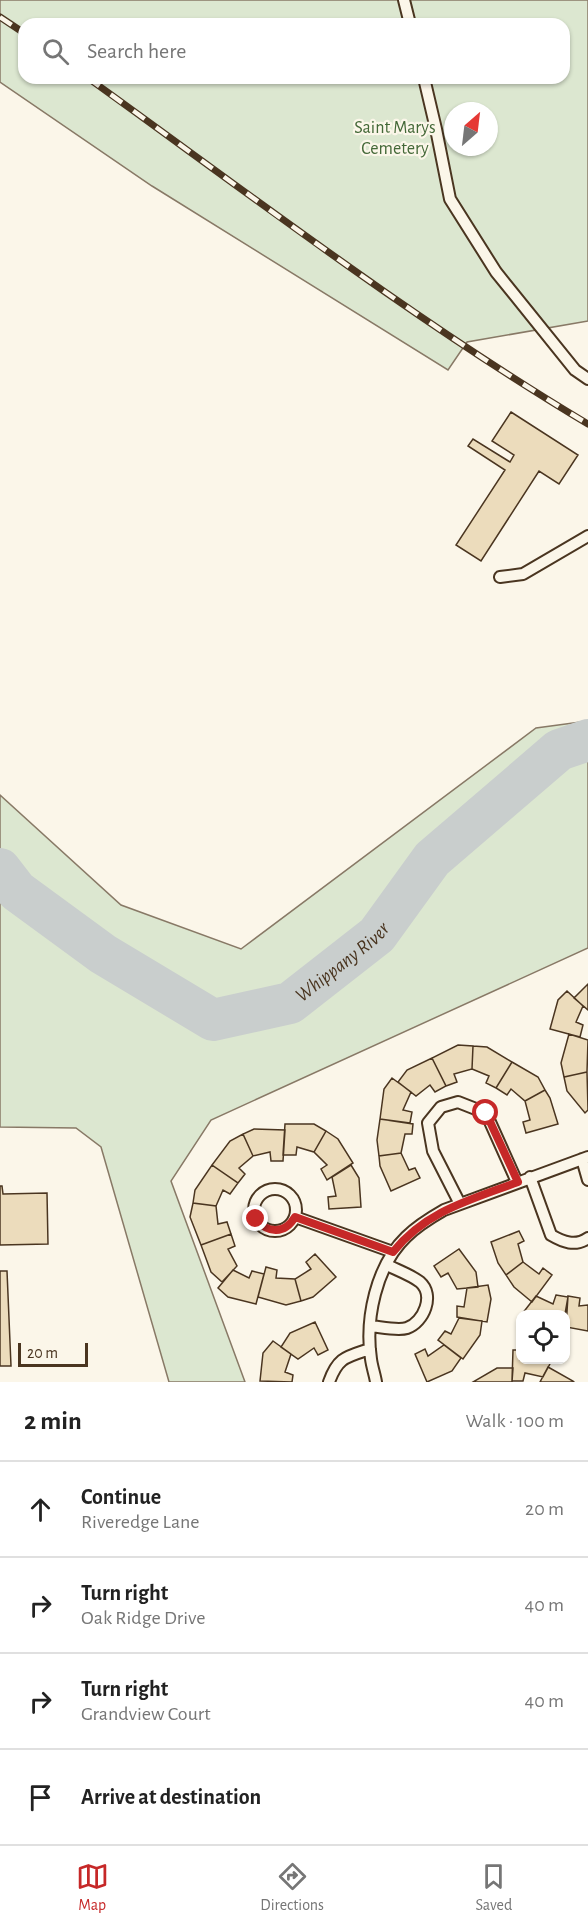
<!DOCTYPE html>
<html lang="en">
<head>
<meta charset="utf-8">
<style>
	:root { --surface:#fff; --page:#f2f2f2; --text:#222; --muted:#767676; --line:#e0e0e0; --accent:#c62828 }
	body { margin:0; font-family:"Alegreya Sans",sans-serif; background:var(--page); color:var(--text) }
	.controls { position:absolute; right:18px; bottom:18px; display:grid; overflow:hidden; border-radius:12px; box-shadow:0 2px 4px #0004 }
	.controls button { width:54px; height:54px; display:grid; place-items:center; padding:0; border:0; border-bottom:2px solid var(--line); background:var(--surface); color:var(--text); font:30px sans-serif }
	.compass { position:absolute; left:444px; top:102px; width:54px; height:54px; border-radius:50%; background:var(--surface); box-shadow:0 2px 4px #0004; rotate:28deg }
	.scale { position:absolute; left:18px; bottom:15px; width:70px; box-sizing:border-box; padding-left:6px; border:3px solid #4a3520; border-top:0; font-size:16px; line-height:21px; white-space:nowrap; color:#4a3520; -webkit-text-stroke:4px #fbf6e9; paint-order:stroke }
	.stop { position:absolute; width:18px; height:18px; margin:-14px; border:4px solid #c62828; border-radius:50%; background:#fff }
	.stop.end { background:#c62828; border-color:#fff; box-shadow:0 2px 6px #0008 }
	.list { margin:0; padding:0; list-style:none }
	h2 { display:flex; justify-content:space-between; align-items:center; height:78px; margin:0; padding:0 24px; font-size:26px }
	h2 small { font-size:20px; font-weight:400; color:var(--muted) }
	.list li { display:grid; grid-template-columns:39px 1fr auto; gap:18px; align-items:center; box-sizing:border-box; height:96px; padding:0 24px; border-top:2px solid var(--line) }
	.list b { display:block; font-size:22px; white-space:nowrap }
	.list p { margin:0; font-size:20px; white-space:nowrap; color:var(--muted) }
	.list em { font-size:20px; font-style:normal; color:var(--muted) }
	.icon { flex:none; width:33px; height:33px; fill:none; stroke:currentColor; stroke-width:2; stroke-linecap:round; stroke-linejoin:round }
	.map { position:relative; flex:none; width:588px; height:1382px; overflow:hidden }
	.search { position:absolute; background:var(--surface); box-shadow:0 2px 4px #0004; left:18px; right:18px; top:18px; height:66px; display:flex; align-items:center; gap:15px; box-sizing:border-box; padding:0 21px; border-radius:18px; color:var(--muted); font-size:22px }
	.sheet { height:462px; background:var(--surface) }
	nav { display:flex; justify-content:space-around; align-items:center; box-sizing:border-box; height:84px; border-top:2px solid var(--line); background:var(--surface); font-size:16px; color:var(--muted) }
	nav a { display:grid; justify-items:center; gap:3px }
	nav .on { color:var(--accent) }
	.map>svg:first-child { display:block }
</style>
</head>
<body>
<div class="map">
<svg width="588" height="1382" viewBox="0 0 588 1382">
	<rect width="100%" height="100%" fill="#fbf6e9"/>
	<path fill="#dce7d0" stroke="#887966" stroke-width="1.5" fill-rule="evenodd" d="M0,0h588v321l-121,21 -19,28 -296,-184 -152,-104zM24,24h540v54h-540zM453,111h36v36h-36z
		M588,721v227l-377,172 -40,61 74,201h-76l-68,-235 -25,-19 -76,-1v-332l121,110 120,44 295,-221z"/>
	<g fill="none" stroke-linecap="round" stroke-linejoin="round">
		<path stroke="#c9cecd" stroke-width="42" id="s1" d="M0,869l17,22 86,63 110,66 77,-17 87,-68 55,-76 127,-109 29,-10"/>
	</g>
	<path fill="#ecdcbc" stroke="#4a3520" stroke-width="1.5" d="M511,412l67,43 -19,29 -20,-13 -58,90 -25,-16 49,-75 -37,-24 5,-7 37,23 4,-7 -22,-14z
		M588,984v26l-14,-12z
		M567,991l16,15 -7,16 7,3 -3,12 -30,-8 8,-29z
		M569,1034l19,6 -1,32 -23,5 -3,-14z
		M458,1045l15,1 -1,23 -18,5 3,8 -11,4 -14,-28z
		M473,1046l14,1 25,15 -16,26 -10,-5 3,-7 -17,-7z
		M432,1058l14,28 -11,6 -5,-7 -14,11 -18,-14 9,-12z
		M512,1062l26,15 7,13 -20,11 -14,-12 -4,6 -11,-7z
		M587,1072l1,38 -3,3 -18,-22 -3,-14z
		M392,1078l19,14 -8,18 9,2 -2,11 -30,-4 4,-30z
		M545,1090l5,8 8,26 -32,9 -3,-11 7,-2 -5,-19z
		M380,1119l33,5 -1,10h-7l-4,19 -22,3 -2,-16z
		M285,1124h29l12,7 -12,21 -17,-5 -1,8h-13z
		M254,1129l31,1 -2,31h-12l-1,-9 -17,4 -10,-22z
		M326,1131l12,8 15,24 -26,17 -6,-11 6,-4 -13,-13z
		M243,1134l10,22 -14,12 6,6 -7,9 -26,-18 18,-24z
		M401,1153l8,17 6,-2 5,10 -29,13 -11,-25 -1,-10z
		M212,1165l26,18 -8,11 -7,-4 -7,16 -23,-3 2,-13z
		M351,1165l8,13 2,29 -32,2 -1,-12 8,-1 -4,-19z
		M0,1186h2l1,8 44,-1 1,51 -48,1z
		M193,1203l23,3 2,18 9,-2 4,12 -30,11 -11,-28z
		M519,1231l5,10 -6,3 5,18 -17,13 -8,-12 -7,-21z
		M231,1234l4,12 -7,3 9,17 -15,16 -11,-10 -10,-27z
		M459,1249l17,23 2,15 -21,2 -9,-16 -7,4 -7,-11z
		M315,1254l21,23 -23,20 -12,4 -6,-22 16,-10 -5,-7z
		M523,1262l16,12 4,-6 9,7 -20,27 -18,-15 -8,-12z
		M266,1267l11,3 -1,8 19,1 6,22 -15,4 -28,-8z
		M233,1270l16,8 3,-7 12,3 -8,30 -28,-7 -10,-9z
		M0,1271h7l4,95h-11z
		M488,1285l3,14 -4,23 -30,-5v-11l7,1 3,-19z
		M556,1295l12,2 -3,17h-43l14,-18 17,8z
		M568,1296l12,2 -1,8 9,-1v26l-22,-4z
		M459,1318l23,3 -2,14 -17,24 -25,-19 7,-9 6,3z
		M315,1322l13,28 -10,5 -4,-7 -16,11 -17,-12 9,-14z
		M273,1341l18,13 -6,18 8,3 -1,7 -32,-1 3,-28z
		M444,1345l17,13 -9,13 -25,11 -12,-28 10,-5 3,7z
		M513,1350h7v10h32l-9,17 -18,-4 -2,8h-11z
		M548,1367l25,14 1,1h-34z
		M497,1368h16l-1,14h-39z"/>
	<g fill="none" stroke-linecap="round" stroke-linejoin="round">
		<defs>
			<path id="service" d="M404,0l6,24
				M424,78l12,51 14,70 46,73 79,98 13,9
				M500,577l23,-3 65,-38
				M582,1159l6,21
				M530,1177l21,58c12,7 24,12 37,3
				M254 1210a21 21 0 1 1 42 0a21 21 0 1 1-42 0Z
				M460,1204l-27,-53 -5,-28 13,-16 17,-5 28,11 31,69
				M295,1217l98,35
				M370,1326c11,1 28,5 37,2 17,-6 28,-33 13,-46 -9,-7 -23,-12 -33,-17
				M329,1382c9,-25 17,-25 41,-33
				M376,1382c-1,-7 -4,-15 -5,-23 -6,-40 5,-93 35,-122 11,-11 24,-19 38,-27l144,-53"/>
		</defs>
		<use href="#service" stroke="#4a3520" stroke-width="14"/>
		<use href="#service" stroke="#fbf6e9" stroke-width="10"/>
		<defs>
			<path id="rail" d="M0,17l24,16
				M88,78c164,118 326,242 500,346"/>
		</defs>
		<use href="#rail" stroke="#4a3520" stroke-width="7"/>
		<use href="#rail" stroke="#fbf6e9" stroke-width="4.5" stroke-dasharray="14" stroke-linecap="butt"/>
	</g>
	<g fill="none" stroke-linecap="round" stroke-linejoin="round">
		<path stroke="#c62828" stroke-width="8" d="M256,1219c12,15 29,15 39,-2l98,35c33,-41 77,-52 125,-70l-32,-69"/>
	</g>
	<g text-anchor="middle" stroke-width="4.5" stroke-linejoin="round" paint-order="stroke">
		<g font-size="18" fill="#436837" stroke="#fbf6e9">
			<text x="395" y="133">Saint Marys<tspan x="395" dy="21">Cemetery</tspan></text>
		</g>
		<g font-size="20" font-style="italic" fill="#4a3520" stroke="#fbf6e9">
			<text dy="7" stroke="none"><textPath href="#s1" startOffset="408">Whippany River</textPath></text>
		</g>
	</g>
</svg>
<div class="controls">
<button><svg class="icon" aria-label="locate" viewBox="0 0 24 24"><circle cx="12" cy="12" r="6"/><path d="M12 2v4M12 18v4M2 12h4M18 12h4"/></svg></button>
</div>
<svg class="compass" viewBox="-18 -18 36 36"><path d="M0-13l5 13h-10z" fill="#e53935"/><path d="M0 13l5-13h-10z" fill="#767676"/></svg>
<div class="scale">20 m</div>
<div class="stop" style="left:486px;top:1113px"></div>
<div class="stop end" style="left:256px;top:1219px"></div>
<div class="search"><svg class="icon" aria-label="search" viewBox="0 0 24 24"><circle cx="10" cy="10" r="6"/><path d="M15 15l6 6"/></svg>Search here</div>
</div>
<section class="sheet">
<h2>2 min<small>Walk · 100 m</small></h2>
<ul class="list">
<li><svg class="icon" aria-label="ahead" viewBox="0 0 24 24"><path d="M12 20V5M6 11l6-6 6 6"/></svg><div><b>Continue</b><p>Riveredge Lane</p></div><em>20 m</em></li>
<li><svg class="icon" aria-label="right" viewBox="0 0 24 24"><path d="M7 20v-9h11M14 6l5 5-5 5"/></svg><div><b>Turn right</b><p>Oak Ridge Drive</p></div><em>40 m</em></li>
<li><svg class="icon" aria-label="right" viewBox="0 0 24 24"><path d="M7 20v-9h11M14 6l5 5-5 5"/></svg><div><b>Turn right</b><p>Grandview Court</p></div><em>40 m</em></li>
<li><svg class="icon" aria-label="arrive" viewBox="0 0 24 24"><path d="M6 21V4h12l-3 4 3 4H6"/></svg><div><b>Arrive at destination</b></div></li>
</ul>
</section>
<nav>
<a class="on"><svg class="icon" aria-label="map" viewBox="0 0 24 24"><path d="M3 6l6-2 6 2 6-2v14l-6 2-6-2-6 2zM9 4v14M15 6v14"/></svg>Map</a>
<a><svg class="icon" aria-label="directions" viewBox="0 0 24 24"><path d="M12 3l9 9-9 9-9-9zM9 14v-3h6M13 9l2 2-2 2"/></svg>Directions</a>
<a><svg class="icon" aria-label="saved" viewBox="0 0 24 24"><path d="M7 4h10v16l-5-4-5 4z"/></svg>Saved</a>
</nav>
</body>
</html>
